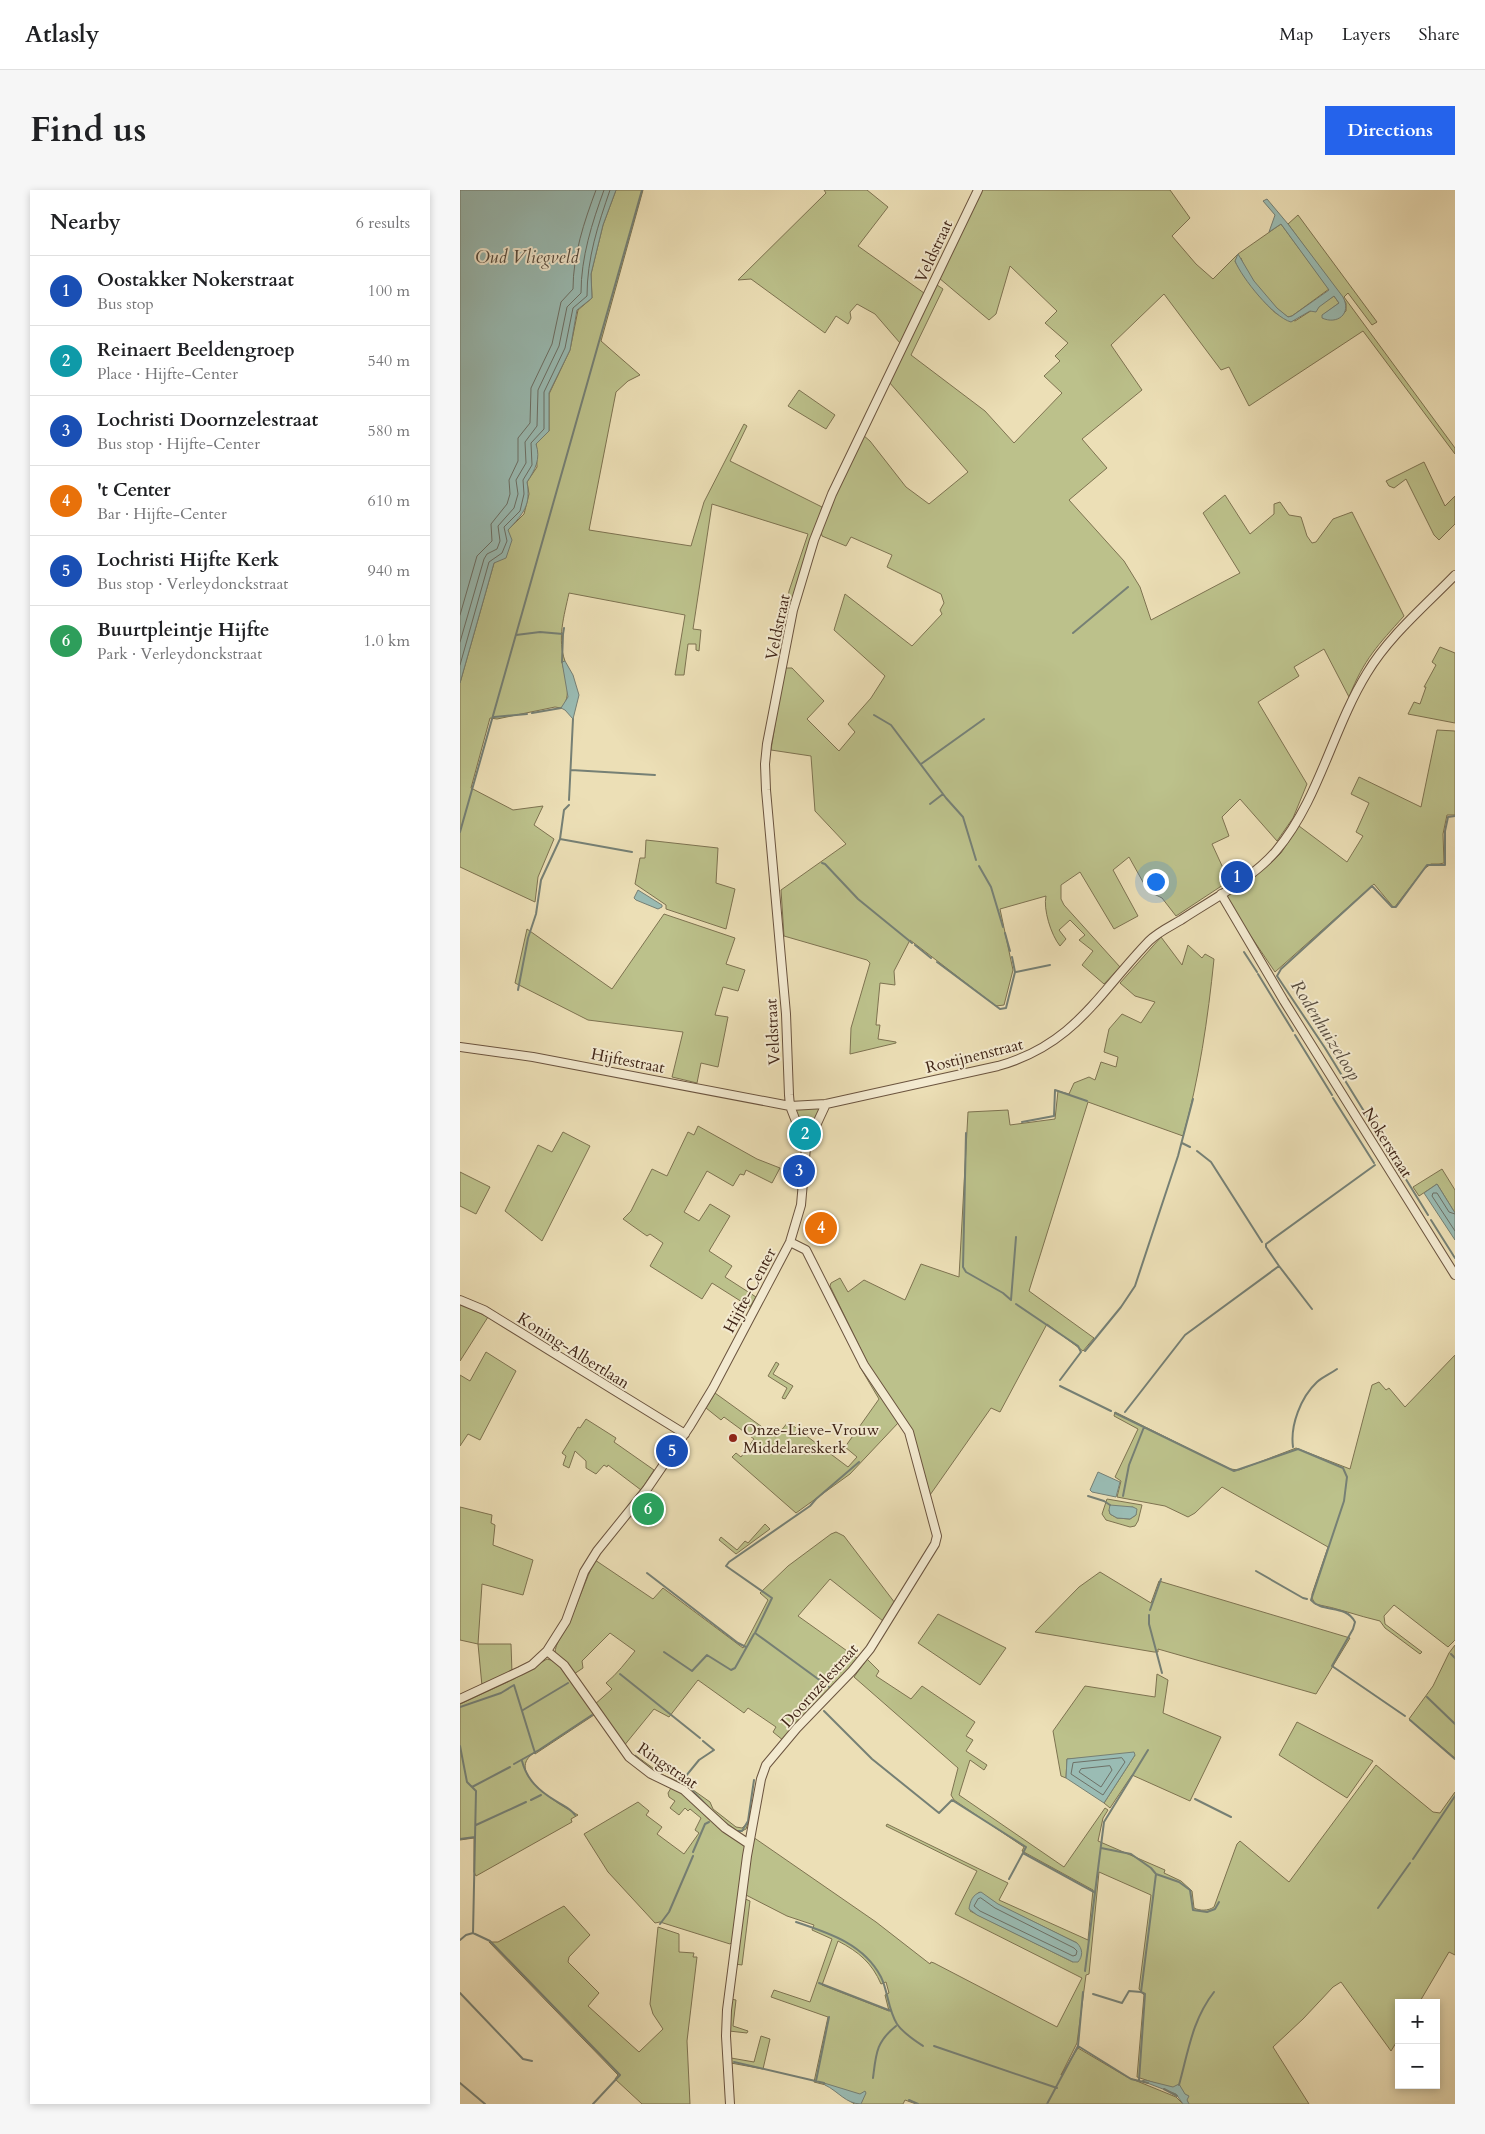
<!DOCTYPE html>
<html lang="en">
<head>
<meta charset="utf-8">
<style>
	:root { --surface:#fff; --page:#f6f6f6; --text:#202124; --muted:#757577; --line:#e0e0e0; --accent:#2563eb }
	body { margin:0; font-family:Cardo,serif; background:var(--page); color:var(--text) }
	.controls { position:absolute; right:15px; bottom:15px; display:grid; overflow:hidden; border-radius:0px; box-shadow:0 2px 8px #0003 }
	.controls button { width:45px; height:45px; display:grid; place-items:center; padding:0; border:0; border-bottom:1px solid var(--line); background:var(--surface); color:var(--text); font:25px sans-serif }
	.you { position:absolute; left:695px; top:691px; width:18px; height:18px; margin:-12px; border:4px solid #fff; border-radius:50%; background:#1a73e8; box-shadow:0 0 0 8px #1a73e833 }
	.badge { display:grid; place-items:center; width:32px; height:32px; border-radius:50%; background:var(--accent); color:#fff; font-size:16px; font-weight:700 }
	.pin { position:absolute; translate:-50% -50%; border:2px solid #fff; box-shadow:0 1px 5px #0006 }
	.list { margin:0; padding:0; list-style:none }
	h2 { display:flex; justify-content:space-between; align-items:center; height:65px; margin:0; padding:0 20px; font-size:21px }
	h2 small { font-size:16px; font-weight:400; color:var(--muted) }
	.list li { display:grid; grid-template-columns:32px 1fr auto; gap:15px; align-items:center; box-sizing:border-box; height:70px; padding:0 20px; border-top:1px solid var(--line) }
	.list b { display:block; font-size:19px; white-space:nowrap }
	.list p { margin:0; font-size:16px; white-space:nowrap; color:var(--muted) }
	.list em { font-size:16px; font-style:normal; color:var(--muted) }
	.map { position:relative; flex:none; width:995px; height:1914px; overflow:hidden; border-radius:0px }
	header { display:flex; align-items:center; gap:30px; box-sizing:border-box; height:70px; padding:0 25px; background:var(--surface); border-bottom:1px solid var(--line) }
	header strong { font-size:24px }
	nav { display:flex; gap:28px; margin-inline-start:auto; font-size:18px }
	.intro { display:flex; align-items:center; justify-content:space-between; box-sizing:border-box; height:120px; padding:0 30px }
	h1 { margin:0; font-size:35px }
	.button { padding:12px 22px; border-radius:0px; background:var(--accent); color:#fff; font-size:18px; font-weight:700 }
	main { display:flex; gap:30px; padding:0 30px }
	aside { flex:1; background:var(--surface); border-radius:0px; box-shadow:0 2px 8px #0003 }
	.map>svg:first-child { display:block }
</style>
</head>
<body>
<header>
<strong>Atlasly</strong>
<nav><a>Map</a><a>Layers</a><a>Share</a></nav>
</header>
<div class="intro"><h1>Find us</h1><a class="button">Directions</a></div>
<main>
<aside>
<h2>Nearby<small>6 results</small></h2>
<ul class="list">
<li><span class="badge" style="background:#1a4fb4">1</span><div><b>Oostakker Nokerstraat</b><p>Bus stop</p></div><em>100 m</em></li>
<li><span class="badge" style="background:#0f9aa8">2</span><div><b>Reinaert Beeldengroep</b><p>Place · Hijfte-Center</p></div><em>540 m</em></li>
<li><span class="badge" style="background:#1a4fb4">3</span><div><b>Lochristi Doornzelestraat</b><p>Bus stop · Hijfte-Center</p></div><em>580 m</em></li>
<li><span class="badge" style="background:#e8710a">4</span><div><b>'t Center</b><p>Bar · Hijfte-Center</p></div><em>610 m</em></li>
<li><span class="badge" style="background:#1a4fb4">5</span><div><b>Lochristi Hijfte Kerk</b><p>Bus stop · Verleydonckstraat</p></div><em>940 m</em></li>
<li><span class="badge" style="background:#2e9e5b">6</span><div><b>Buurtpleintje Hijfte</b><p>Park · Verleydonckstraat</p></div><em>1.0 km</em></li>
</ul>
</aside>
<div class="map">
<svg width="995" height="1914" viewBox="0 0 995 1914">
	<rect width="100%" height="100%" fill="#ecdfb6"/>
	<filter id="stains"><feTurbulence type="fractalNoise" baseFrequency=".004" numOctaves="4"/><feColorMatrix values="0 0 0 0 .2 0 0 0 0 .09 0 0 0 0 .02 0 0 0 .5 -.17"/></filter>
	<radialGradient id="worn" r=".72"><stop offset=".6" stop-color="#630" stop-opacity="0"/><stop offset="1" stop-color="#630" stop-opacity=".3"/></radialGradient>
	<path fill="#bcc18b" stroke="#7e7351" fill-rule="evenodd" d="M156,0h27l-42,151 39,34 -12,6 -12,11 -27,138 102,16 13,-44 40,-78 3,2 -17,35 92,46 -38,135 -2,-1 7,-50 19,-57 -96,-30 -19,125 8,1 -2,21 -3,-1v-6h-8l-4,31h-9l10,-60 -116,-22c-5,23 -12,46 -4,68l-3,1c3,14 11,35 -1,46l-6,-1 -58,12 -7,-1 -19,70 42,22 30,-4 -9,19 20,14 -16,38 -3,25 -75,-35v-184l34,-120 14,-33 16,-16 5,-20 -2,-12 10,-15 -1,-23 13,-13v-37l21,-44 8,-40 14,-12 -1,-24 12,-49z
		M364,0h43l21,17 -30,39 66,47 -24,50 -25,-29 -18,-10 -7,8 1,6 -3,6 -12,-8 -11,17 -74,-54 -13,1 88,-87z
		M520,0h190l20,28 -18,18 24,28 17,15 25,-25 43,-30 48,65 -37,27 -4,1c-17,-11 -41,-40 -47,-59l-6,3c5,11 32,46 42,53 5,3 13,4 18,7l39,-25 5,7 -16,12 12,4 11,-8v-8l-58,-79 10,-9 79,107 -5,3 -24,-32 -4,4 111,151v6l-92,-123 -114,75 -20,-39 -8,3 -57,-76 -53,51 31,45 -60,49 25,29 -38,32 55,61 16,26 11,33 89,-47 -37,-60 22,-18 25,39 24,-20v-10l6,-2 9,13 12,2 6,19 5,7 4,-1 17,-23 19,-7 52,104c-26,29 -40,43 -55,81l-25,-48 -30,18 5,9 -41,26 49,82 -14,34 -16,23 -37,-42 -18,18 7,19 -17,8 17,37 -53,35 -14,-18 -14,-7 -19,-34 -16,13 25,46 -24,13 -34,-57 -19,13v14l3,6 56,62 -16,17 -22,-19 11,-14 -14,-11 6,-5 -15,-15 -11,10 7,9 -6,7c-9,-11 -17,-37 -14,-50l-46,13 13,61 -9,35 -8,1 -86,-66 -16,31 1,14 -15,-2 -4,42h4l-2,14 18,3v1l-46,11 1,-26 19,-65 -3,-3 -83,-24 -3,-46 65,-46 -31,-33 -4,-55 -40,-6 13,-82h8l32,33 -17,18 32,32 16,-19 -7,-8 23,-26 14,-22 -51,-46 11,-36 67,52 30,-32 -2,-4 4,-7 -3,-9 -54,-27 5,-12 -41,-18 -5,9 -24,-10 -1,-4 15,-38 27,-59 7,6 36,46 23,17 39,-32 -79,-90 48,-97 6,4 -32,66 74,56 29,32 48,-50 -18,-17 16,-15 -5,-5 13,-13 -23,-20 12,-12 -47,-45 -14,48 -7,6 -50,-42z
		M339,200l36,25 -9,14 -38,-23z
		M964,272l21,44 10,-10v28l-16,16 -5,-5 -28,-56 -12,9 -5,-2 -3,-5z
		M980,457l15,6v70l-47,-9 6,-12 6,2 6,-17h-2l12,-22 -4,-3z
		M977,540l18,1v84h-8l-4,19 1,29 -5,1h-8l-7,5 -30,39 -20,-24 -99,88 -46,-68 -2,-8 44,-33 10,-10 18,-27 48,36 16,-26 -7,-4 13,-29 -18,-9 8,-17 62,30z
		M186,650l72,8 -2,35 19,6 -9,40 -60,-20v-4l-31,-21 5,-26h5z
		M204,724l71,24 -9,26 19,6 -7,21 -15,-4 -8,28 13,2 -10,50 -17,-4 -4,20 -25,-6 11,-45 -95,-12 -73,-37 12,-54 85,60z
		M701,747l21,28 6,-20 14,13 3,-4 9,5c-6,59 -15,121 -31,177l-95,-34 -59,189 65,47 -11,13 -36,-27 -47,88 -9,-4 -61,87 -17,-62 -43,-65 -40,-82 1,-3 9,-5 8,14 16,-12 41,20 16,-36 38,13 9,-165 40,-2 2,15 45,-6 3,-28 11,3 5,-11 15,-6 6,3 6,-18 15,5 2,-10 -14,-5 5,-23 13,-15 19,9 14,-21 -20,-6 -15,-13z
		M366,914l-20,43 -16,-41z
		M238,936l59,33 23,9 -8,15 -26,-13 -2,5 -4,-1 -7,12 -26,-15 -23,41 15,9 11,-17 20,12 -21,35 23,15 -7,11 31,20 -6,10 -38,-24 -10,16 -52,-33 13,-23 -13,-9 -3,2 -24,-17 8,-8 21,-42 15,7 21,-44 6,3z
		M103,942l27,14 -48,95 -37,-30 33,-66 14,7z
		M982,979l13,21v23l-18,-29 -18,12 -6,-9z
		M0,982l30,15 -14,27 -16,-8z
		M0,1114l28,13 -28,44z
		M26,1162l30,19 -36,69 -12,-6 -8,12v-71l10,6z
		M995,1165v285l-7,7 -54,-42 -10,11 1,8 37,28 -2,2 -35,-26 -5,-7c-22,-5 -42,-13 -65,-17l-3,-6v-4l16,-47 -106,-60 -27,26 -7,4 -23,-11 -48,-9 4,-16 -6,-4 23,-48 -24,-13 1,-4 115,57 9,1 57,-22 54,21 22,-84 7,-3 7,8 3,-2 16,19z
		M400,1171l39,61 -49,52 -54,39 -64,-56 4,-4 5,4 13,-18 -30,-22 -3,3 -15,-12 9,-15 61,44 12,-15 60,45 9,-10 -12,-10 34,-48 -19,-32z
		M316,1172l3,2 -6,10 20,12 -8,13 -3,-1 5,-10 -19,-12z
		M126,1229l30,19 -2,4 40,28 -13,20 -33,-25 -1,2 -3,-2 -8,9 -10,-6v-7l-11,-10 -6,17 -6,-3 3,-9 -4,-3 16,-26 2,1z
		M647,1309l35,6 -4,16 -3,5 -5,1 -24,-7 -4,-6zM673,1317l3,8 -6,4 -13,-1 -7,-4 -1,-4z
		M183,1310l15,10 -6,8 -14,-10z
		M0,1317l32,8 -1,8 4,2 -2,20 40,15 -10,35 -41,-11 -4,60h33l1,29 -30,13 -4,-42 -18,-4z
		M305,1334l5,5 -34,25 -17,-14 2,-3 16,13 8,-9 3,2z
		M376,1342l8,4 51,67 -12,18 -53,-42 -32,37 59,42 -24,33 -49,50 -11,-9 3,-5 -28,-19 -4,5 -46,-33 -29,37 -15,-8 -31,38 -29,-42 18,-16 -6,-6c11,-9 20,-21 29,-32l-25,-18 -28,28 1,7 -9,6 -19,-21c0,-10 9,-19 13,-28 10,-22 17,-44 27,-65l58,39 10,-11 80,60 25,-48 -8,-7 28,-27 43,-32z
		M640,1382l51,31 8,-22 191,57 -34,56 -158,-45v3h-4l-119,-20 44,-45z
		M478,1424l68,34 -26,37 -62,-42z
		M995,1455v113l-46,-39 24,-33 16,-33z
		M87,1469c18,3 37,40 47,56l-59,39 -1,-1c-31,20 28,53 44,62l-7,4 1,3 -96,54 -2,-4v-34l-14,2v-136l54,-25z
		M407,1469l12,12 -3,5 35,23 11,-13 53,36 -9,14 7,4 -7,11 21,14 -3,5 -14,-10 -11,35 105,72 41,-59 3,2 -5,8 -5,23 67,29 -1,3 17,8 11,10 2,17c6,3 14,3 20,-1l23,-63 3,-3 49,41 87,-117 57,47 7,1 15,-21v163l-6,-3 -30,51h-20v35l-8,13 -50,-69 -8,5 -30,32 -30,28 36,57h-120l-25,-18 -27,-9 7,-82 -5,-6 12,-94 -52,-23 -10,102 -3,1 -9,68 -16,32 17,-27 49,29 49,20 7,7h-267l-11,-4 -2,4h-49l-20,-17 -20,-5 14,-65 -57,-20 3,-7 36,12 22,-63 -20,-9 2,-5 -27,-9 -43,-22 9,-57 123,85 54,42 1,-2 3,1 123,64 25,-49 -127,-64 22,-43 -91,-45 1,-2 121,59 -9,17 89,40 5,-50 -71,-39 2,-4 -70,-47 -3,-5 7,-27 -104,-91zM519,1702l18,12 80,39 -4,19 -103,-51zM378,1751c21,11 34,22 43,43l5,-2 3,11 -4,2 4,16 -67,-26z
		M697,1484l11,6 -5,33 58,24 -31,64 -58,-26 -22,33 -6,-5 31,-48 -68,4 -1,19 -5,-2 -8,-45 32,-45 70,11z
		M837,1532l76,39 -26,37 -68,-43z
		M175,1565l26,19 25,11 24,17 3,7 23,18 6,1 6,-5 -2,6 -8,4 -68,-50 -37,-24z
		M211,1598l16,8 22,22 36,29 -13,95 -2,2 -70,-22 -5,1 -47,-51 -24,-38 54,-32 11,9 -3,4 16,12 -5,7 27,20 15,-21 -4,-3 6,-12 -11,-9 -2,2 -3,-3 -6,7 -9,-7 5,-7 -6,-4 -1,-4z
		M283,1708l7,3 -8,64 -7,-1z
		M104,1716l26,29 -21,22 -1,5 31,31 -11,13 51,46 24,-23 -10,-15 -3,-10 8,-77 21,7v18l15,1 -1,4h4l-10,84 3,63h-48l-27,-25 3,-4 -129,-133h9z
		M271,1809l5,1 -3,26 15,5 -1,2 -18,-2z
		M301,1846l9,3 -7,30 -32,-6v-5l23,4z"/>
	<path fill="#9abcb4" stroke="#768075" d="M0,0h156l-13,35 -12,49 1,24 -15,12 -7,40 -21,43v38l-13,13c5,15 -1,26 -9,38 4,23 -3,31 -19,48l4,10 -6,18 -12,5 -34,120z
		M807,9l21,25 55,73c9,17 -6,28 -21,21v-3l17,-12 -5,-7 -15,11 -3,5 -6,-1 -19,11c-18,-5 -49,-44 -56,-61l3,-7 16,27 23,27 11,9 4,-1 37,-26 -48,-66 -12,8 6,-17 -12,-14z
		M105,471l8,14 6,20 -6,24 -8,-9 -4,-2 7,-11 -6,-35z
		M178,700l24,15v2l-4,2 -22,-9 -2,-2z
		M977,994l18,29v27l-31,-47z
		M638,1282l22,10 -4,15 -24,-5 -2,-2z
		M650,1315l23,2 4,2 -1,6 -6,4 -13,-1 -7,-4 -1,-4z
		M674,1562l1,3 -31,48 -38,-25 1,-19z
		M521,1702l17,12 79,39c6,6 6,13 1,19h-5l-96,-47 -8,-6c1,-8 4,-15 12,-17z
		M685,1890l28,7 6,-3 6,10 4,2 -2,4 2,4h-6l-7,-10 -34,-13z
		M364,1893l36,11 5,-3 1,2 -5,11c-15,0 -23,-13 -36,-19z"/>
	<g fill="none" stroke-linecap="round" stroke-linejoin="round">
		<path stroke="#6d7066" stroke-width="1" d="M0,425l17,-59 15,-15 -1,-17 16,-20 3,-10 -1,-14 9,-19v-23l12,-15 1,-35 21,-44 9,-42 12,-13c0,-34 11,-67 23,-99
			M0,452l24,-83 3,-5 10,-5 3,-8 -2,-15 16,-18 4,-14 -2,-14 10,-17 -1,-21 12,-16 1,-36 21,-44 8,-39 14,-14c0,-36 11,-70 23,-103
			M0,475l29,-103 13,-9 5,-12 -3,-14 16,-16 4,-17 -1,-14 9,-15 -1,-22 13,-14v-37l21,-44 8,-40 14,-12c0,-38 11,-71 23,-106
			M995,1024l-6,-2 -12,-19h-4l-1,3 23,35
			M662,1568l3,4 -22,33 -32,-21 2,-11z
			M650,1576l2,4 -11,17 -22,-15 2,-3z
			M521,1708l14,10 79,40 3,3 -1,4 -3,1 -93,-45 -6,-5 4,-7z"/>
		<path stroke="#768075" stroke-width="2" d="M613,443l55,-46
			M103,444l1,-6
			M56,445l24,-3 23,2 -1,28
			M72,523l29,-5
			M414,525l17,10 55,73 17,19 13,43
			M34,527l33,-3
			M461,574l63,-45
			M111,580l84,5
			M109,610l4,-81
			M470,614l13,-10
			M0,642l182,-642
			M100,649l72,13
			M362,673l3,1 33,35 54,44
			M519,676l12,21 12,40
			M545,743l5,18
			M455,755l16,13
			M784,762l13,20
			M477,772l63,47 6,-1 9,-36 -3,-15
			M556,782l34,-7
			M798,784l35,57
			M58,800l10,-52 8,-24 5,-34 19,-41 4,-29 5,-5
			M835,845l37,60
			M873,908l41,65
			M562,932l32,-6 1,-26 32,11
			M506,943l-3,134 3,5 37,21 8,7
			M722,953l8,4
			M737,961l14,11 51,80
			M968,1025l-103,-167 -48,-72 4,-7 91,-83 20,21h4l31,-42h18v-34l3,-14 7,-1
			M971,1030l24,38
			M819,1076l33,43
			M551,1110l5,-63
			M556,1114l62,42 3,6 -21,28
			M625,1161l36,-44 14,-21 43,-130 15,-57
			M600,1196l51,25
			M665,1222l60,-77 94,-69 -13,-19v-3l109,-79
			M655,1223l119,58 64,-22 45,19 4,9 -3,24 -33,99c11,13 35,4 44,22l-2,7 -21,37 73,50
			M833,1257c-3,-22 8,-50 24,-65 6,-5 13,-8 20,-13
			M628,1306l16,5 6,4
			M663,1306l6,-31 15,-38
			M796,1381l47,27 4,1
			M187,1383l91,70 8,4
			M690,1420l11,-31
			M689,1425v9l13,49
			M204,1462l28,19 15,-16 24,15 4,-2 19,-34
			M991,1464l4,4
			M160,1484l80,64
			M369,1497l-74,-54 17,-35 -46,-32 3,-4 81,-56 6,-7 43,-37
			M967,1507l28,27
			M0,1517l41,-14 13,-8 21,68
			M63,1520l45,-27
			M364,1521l48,48 67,54 13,-13 74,47 -3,6
			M950,1530l45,39
			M0,1556l7,36 9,9 -3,142 17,8 130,134 -27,29
			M175,1566l10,9
			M62,1571c5,19 17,30 34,40 7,5 14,7 19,14
			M54,1574l25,-14 53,-35
			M215,1592c14,2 23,15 33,25
			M221,1592l18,-22 15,-10 -11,-9
			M12,1597l38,-20
			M735,1609l36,18
			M71,1610l10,-5
			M264,1632l12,9h6l6,-10 6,-41
			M16,1635l50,-23
			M0,1649l15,-2
			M641,1658l30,6 20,14 5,6 23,8 11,8 3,20 14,2 8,-3 4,-7
			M233,1662l12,-28 4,-2
			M953,1669l42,-63
			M549,1689l14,-26 71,39
			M918,1718l32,-45
			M336,1732c33,11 68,22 85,55 7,14 7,33 16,47 6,9 17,16 26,22
			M200,1734l9,-12 24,-56
			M0,1750l6,-5 7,-2
			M625,1781l19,-149 44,-72
			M359,1793l72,28
			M0,1803l63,66 9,2
			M633,1804l29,9 7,-12 12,1
			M474,1856l123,42
			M618,1856l5,-54
			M274,1872l90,21
			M413,1888c3,-24 3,-36 23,-52
			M679,1890l6,-86 -4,-2 15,-118
			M356,1891l13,-64
			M0,1893l25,21
			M719,1895c9,-32 13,-65 35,-93
			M704,1899l13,7
			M449,1910l9,4
			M587,1914l31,-58 53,33 17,4"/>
		<defs>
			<path id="minor" d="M761,704l63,107 171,274
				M0,857l73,10 257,49 36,-2 172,-38c76,-21 100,-72 151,-125 9,-9 22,-15 32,-21 30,-20 71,-41 95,-69 43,-51 56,-121 91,-178 22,-37 58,-67 88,-98
				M346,957l-16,-41 -1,-11 -3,-81 -20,-224 -1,-26 2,-20 26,-134 21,-70 18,-46 146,-304
				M0,1110l24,10 201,124
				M87,1461l17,14 65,92 22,17 33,16 41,38 24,16
				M0,1509l60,-28 12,-6 15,-14 19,-30 18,-49 13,-21 50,-62 43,-63 23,-38 77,-146 11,-37 5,-58 20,-43
				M270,1914l-4,-68 1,-26 20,-154 14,-77 5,-14 31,-37 55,-57 18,-22 65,-105 2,-8 -28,-104 -45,-67 -58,-115 -16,-8"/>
		</defs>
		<use href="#minor" stroke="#6b543f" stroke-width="10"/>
		<use href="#minor" stroke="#f3ead0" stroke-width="8"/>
	</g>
	<circle fill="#8f2418" stroke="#f3ead0" stroke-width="2" cx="273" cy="1248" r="5"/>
	<g text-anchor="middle" stroke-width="4" stroke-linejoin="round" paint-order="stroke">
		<g font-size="16" fill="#402517" stroke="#f3ead0">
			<text transform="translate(473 61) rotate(-65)" y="6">Veldstraat</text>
			<text transform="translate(317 437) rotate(-78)" y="6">Veldstraat</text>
			<text transform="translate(312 842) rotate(-93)" y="6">Veldstraat</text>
			<text transform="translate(514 865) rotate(-14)" y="6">Rostijnenstraat</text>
			<text transform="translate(168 870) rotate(11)" y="6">Hijftestraat</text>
			<text transform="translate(928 952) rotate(58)" y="6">Nokerstraat</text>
			<text transform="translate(289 1100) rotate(-62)" y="6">Hijfte-Center</text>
			<text transform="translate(114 1160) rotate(32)" y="6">Koning-Albertlaan</text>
			<text transform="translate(359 1495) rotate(-48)" y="6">Doornzelestraat</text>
			<text transform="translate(208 1575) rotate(34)" y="6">Ringstraat</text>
		</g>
		<g font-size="16" fill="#402517" stroke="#f3ead0" text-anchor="start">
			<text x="283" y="1245">Onze-Lieve-Vrouw<tspan x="283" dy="18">Middelareskerk</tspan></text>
		</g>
		<g font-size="18" font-style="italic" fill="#564b3e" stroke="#f3ead0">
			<text x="67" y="73">Oud Vliegveld</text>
			<text transform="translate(866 840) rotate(58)" y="6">Rodenhuizeloop</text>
		</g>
	</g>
	<rect width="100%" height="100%" filter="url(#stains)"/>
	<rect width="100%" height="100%" fill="url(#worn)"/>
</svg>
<div class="controls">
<button>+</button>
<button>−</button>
</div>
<div class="you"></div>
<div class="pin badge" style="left:777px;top:687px;background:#1a4fb4">1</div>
<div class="pin badge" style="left:345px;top:944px;background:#0f9aa8">2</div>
<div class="pin badge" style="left:339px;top:981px;background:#1a4fb4">3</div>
<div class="pin badge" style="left:361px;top:1038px;background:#e8710a">4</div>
<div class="pin badge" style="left:212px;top:1261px;background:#1a4fb4">5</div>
<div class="pin badge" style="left:188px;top:1319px;background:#2e9e5b">6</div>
</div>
</main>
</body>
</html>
